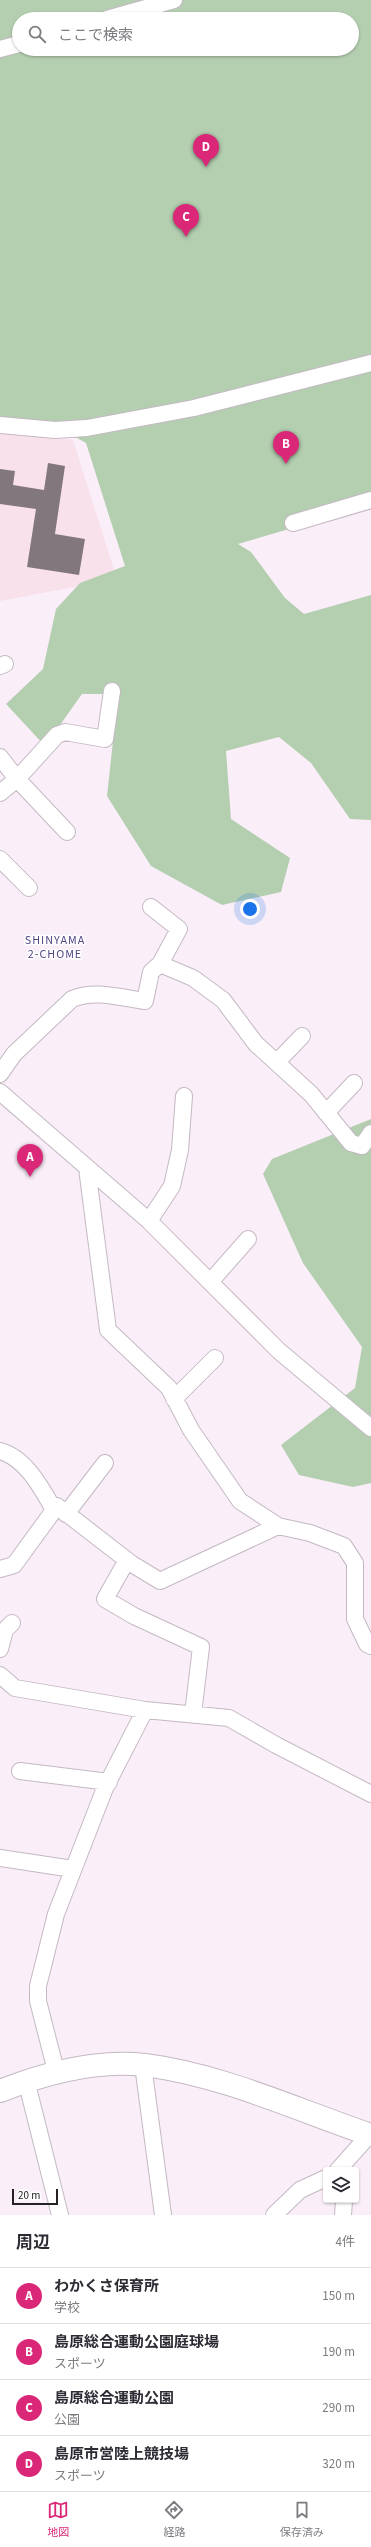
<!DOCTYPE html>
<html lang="ja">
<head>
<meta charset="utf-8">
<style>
	:root { --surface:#fff; --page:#f2f2f3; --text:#2b2b33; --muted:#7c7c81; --line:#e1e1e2; --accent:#db2777 }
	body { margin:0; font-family:"Source Sans 3","Noto Sans JP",sans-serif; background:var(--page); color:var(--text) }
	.controls { position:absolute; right:12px; bottom:12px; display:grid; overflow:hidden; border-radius:4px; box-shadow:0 1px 3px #0004 }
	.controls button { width:36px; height:36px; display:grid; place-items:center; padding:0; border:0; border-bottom:1px solid var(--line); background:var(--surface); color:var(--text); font:20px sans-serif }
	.scale { position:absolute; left:12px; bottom:10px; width:46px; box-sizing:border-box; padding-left:4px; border:2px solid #252124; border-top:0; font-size:11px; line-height:14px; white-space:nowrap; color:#252124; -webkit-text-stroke:3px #fff; paint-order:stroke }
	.you { position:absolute; left:250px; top:909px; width:14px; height:14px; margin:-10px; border:3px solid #fff; border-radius:50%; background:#1a73e8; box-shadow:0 0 0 6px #1a73e833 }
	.badge { display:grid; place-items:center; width:26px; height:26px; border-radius:50%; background:var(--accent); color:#fff; font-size:13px; font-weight:700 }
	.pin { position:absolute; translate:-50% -33px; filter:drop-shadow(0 1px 2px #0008) }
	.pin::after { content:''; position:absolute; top:21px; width:14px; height:12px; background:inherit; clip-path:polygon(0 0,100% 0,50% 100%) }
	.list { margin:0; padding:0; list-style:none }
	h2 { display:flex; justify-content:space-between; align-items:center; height:52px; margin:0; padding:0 16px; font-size:17px }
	h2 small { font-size:13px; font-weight:400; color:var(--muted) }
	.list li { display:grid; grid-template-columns:26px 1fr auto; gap:12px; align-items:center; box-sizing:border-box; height:56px; padding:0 16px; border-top:1px solid var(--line) }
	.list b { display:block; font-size:15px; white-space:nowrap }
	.list p { margin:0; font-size:13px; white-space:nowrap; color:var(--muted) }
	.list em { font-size:13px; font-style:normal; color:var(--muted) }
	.icon { flex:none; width:22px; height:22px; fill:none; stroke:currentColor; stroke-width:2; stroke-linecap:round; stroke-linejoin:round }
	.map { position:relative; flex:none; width:371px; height:2215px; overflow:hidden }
	.search { position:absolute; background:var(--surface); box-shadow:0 1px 3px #0004; left:12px; right:12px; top:12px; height:44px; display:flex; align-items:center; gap:10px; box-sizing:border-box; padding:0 14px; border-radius:22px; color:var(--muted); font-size:15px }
	.sheet { height:276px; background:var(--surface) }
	nav { display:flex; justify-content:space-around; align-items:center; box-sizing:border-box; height:56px; border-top:1px solid var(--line); background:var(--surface); font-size:11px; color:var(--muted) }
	nav a { display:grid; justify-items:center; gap:2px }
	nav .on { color:var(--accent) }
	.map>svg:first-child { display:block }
</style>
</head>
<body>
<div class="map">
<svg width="371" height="2215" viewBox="0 0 371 2215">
	<rect width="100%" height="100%" fill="#faeef8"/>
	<path fill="#f9e1ec" d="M0,433l73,7 44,139 -117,22z"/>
	<path fill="#b4ceb0" d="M0,0h371v505l-133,39 13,8 34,46 19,16 67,-19v225l-21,-1 -39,-56 -32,-26 -53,14 5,68 59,39 -9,34 -59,13 -71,-39 -44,-70 9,-82 -10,-20h-24l-37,52 -39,-42 37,-35 13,-60 24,-26 45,-17 -39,-123 -32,-18 -54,-7v-363l23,-6h329v-30h-333v20l-19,3z
		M371,1119v364l-18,4 -54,-12 -18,-30 74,-57 7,-41 -59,-84 -40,-89 9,-15z"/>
	<path fill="#83777e" d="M48,463l17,3 -10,68 30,5 -6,36 -52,-8 9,-58 -36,-5v-35l15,2 -2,14 31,5z"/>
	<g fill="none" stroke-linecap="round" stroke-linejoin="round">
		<defs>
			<path id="street" d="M107,19l67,-19
				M0,49l19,-5
				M0,425l55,5 32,-2 107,-20 177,-45
				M293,523l78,-23
				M0,666l5,-2
				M0,757l17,22 50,53
				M0,793l17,-14 40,-44 8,-3 40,7 7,-48
				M0,859l29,29
				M160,964l33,14 30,22 33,44 55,50 40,49 11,3 9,-13
				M277,1062l25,-26
				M0,1074l14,-20 58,-55c23,-10 49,-1 73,2l6,-29 9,-8 19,-35 -28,-22
				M0,1092l149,129 130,130 92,77
				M326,1113l28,-30
				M87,1168l21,162 61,58 22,42 49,71 38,25 32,7 34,13 11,17v56l12,25 4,2
				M149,1221l23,-35 8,-36 4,-54
				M211,1281l37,-42
				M174,1399l41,-41
				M0,1451c26,7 42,38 54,59
				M66,1514l39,-51
				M127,1560l-22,39 29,17 67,31 -8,67
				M0,1569l14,-4 43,-59 75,58 28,17 118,-55
				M0,1649l5,-19 7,-7
				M0,1675l15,13 130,22 84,8 47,27 95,49
				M20,1771l89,11
				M0,1858l73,11
				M143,2065l20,150
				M56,2071l-18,-70v-15l18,-72 49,-126 40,-78
				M26,2080l34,135
				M338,2170l32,-36
				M274,2215l26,-25 26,-12
				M343,2215l1,-14"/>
			<path id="secondary" d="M0,2091c45,-18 96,-32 145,-26 78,10 152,45 226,70"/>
		</defs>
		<use href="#street" stroke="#c4b9c3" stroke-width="18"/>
		<use href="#secondary" stroke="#c4b9c3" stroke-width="24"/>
		<use href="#street" stroke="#fff" stroke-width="16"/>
		<use href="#secondary" stroke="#fff" stroke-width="22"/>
	</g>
	<g text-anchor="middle" stroke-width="3" stroke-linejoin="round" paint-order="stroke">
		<g font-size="12" letter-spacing="1" fill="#534887" stroke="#fff">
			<text x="55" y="944">SHINYAMA<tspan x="55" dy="14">2-CHOME</tspan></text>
		</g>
	</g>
</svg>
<div class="controls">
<button><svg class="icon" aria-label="layers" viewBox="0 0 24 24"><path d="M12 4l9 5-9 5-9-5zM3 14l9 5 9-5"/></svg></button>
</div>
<div class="scale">20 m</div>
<div class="you"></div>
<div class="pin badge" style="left:30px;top:1177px">A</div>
<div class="pin badge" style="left:286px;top:464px">B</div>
<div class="pin badge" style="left:186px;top:237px">C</div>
<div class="pin badge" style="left:206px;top:167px">D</div>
<div class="search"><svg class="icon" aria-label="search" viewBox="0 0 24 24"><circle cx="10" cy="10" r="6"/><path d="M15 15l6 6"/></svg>ここで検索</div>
</div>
<section class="sheet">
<h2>周辺<small>4件</small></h2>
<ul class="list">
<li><span class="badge">A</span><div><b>わかくさ保育所</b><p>学校</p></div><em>150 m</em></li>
<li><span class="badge">B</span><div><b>島原総合運動公園庭球場</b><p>スポーツ</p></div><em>190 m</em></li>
<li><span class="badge">C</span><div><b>島原総合運動公園</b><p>公園</p></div><em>290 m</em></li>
<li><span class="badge">D</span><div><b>島原市営陸上競技場</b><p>スポーツ</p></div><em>320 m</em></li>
</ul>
</section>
<nav>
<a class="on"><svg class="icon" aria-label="map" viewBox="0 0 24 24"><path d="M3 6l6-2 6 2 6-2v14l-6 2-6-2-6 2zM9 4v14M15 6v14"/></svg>地図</a>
<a><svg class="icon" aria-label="directions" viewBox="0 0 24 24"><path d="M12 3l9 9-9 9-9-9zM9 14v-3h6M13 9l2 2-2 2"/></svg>経路</a>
<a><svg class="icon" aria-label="saved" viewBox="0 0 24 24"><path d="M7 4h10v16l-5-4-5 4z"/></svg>保存済み</a>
</nav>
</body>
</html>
